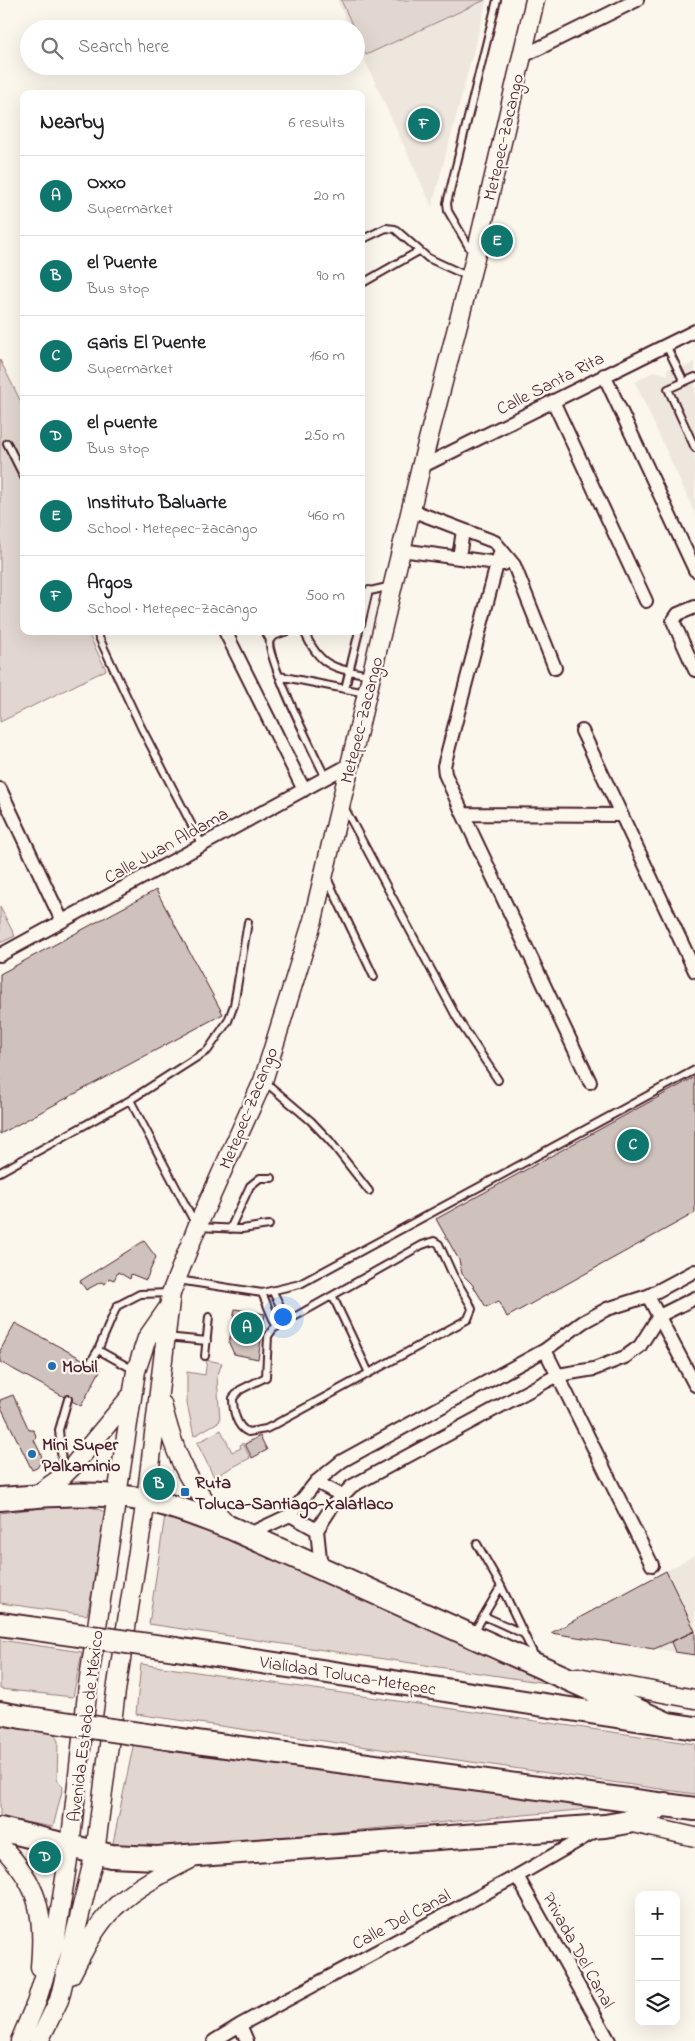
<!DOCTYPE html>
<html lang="en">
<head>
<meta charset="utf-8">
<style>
	:root { --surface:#fff; --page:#f2f2f2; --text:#202124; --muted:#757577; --line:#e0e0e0; --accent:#0f766e }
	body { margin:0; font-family:"Indie Flower",sans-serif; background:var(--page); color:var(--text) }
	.controls { position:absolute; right:15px; bottom:15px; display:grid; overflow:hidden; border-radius:10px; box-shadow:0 5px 20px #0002 }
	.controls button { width:45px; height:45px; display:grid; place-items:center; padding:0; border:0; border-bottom:1px solid var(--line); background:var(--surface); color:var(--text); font:25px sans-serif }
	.you { position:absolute; left:282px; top:1316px; width:18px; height:18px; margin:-12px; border:4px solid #fff; border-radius:50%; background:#1a73e8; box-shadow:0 0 0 8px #1a73e833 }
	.badge { display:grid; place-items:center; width:32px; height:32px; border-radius:50%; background:var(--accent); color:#fff; font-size:16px; font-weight:700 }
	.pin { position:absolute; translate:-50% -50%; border:2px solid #fff; box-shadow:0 1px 5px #0006 }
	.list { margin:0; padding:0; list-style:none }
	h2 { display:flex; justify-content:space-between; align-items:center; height:65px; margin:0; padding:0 20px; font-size:21px }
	h2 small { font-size:16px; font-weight:400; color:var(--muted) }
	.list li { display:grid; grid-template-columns:32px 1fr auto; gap:15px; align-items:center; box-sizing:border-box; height:80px; padding:0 20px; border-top:1px solid var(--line) }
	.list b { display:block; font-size:19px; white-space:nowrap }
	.list p { margin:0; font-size:16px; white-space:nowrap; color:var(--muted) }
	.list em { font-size:16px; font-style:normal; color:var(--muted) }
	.icon { flex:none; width:28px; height:28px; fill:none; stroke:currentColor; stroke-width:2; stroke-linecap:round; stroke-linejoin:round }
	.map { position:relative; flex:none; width:695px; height:2041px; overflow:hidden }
	.search { position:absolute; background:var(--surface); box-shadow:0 5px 20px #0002; left:20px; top:20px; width:345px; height:55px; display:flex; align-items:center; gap:12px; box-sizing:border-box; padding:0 18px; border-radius:28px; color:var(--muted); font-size:19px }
	.panel { position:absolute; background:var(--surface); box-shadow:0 5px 20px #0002; left:20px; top:90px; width:345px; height:545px; border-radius:10px }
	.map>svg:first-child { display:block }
</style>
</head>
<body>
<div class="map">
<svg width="695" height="2041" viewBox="0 0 695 2041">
	<rect width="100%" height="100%" fill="#fbf7ec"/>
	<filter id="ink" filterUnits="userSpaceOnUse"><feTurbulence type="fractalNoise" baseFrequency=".02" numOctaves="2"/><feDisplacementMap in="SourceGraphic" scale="10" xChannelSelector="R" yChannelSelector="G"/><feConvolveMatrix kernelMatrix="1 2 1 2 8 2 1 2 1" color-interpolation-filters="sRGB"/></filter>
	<g filter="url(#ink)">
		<path fill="#eee7de" d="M337,0h150l-55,207 -76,-166v-12h-6z
			M681,362l3,5 11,-5v152l-60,-132 20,-11 13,4 -2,-5z
			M695,1555v100l-144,-22 115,-62z"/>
		<path fill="#e2d7d0" stroke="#967b7e" d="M341,0h144l-119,55 -10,-21v-5h-2z
			M0,360l24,48v223h63l19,39 -106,52z
			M0,907l15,29 -15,7z
			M207,1360l15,3 -5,14 3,44 -26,15 -7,-33v-31l18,3z
			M221,1430l11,22 9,-4 -1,-3 3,-2 7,15 -36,19 -17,-34z
			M65,1505l23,1 21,7 -22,102 -87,-12v-90z
			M165,1515l18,4 383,167 -417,-62z
			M0,1640l82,12 -9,45 -73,-8z
			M141,1664l554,80v50l-559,-80z
			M0,1722l52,8 6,11 -1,38 6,8 -10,40 -53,-9z
			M134,1742l466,66 -448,41 -28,-2 -11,-4z"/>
		<path fill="#cfc2bc" stroke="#4a1f2b" d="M156,890l67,124 -223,120v-160z
			M695,1077v136l-188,104 -8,-16 -13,6 -14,-23 -10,-10 -3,-14 -23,-41z
			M144,1241l12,16 -10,23 -15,-6 -1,5 -12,-7 -4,8 -5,-2 -4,6 -4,-2 -15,8 -6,-9z
			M235,1309l30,5 -7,45 -24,-5 -5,-11z
			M15,1323l86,46 -20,37 -81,-44v-11z
			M13,1395l16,35h4l2,3 1,4 -2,3 7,14 1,6 -5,8 -5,2 -32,-65v-5z
			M260,1436l7,14 -15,8 -7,-14z
			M666,1571l29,60 -41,18 -103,-16z
			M695,1631v24l-20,-3 -4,-10z"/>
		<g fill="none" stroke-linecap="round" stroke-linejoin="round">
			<defs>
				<path id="lane" d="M361,240l25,-12 9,1 33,29 41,19
					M473,254l-25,-43 -1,-8 50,-203
					M361,284l58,-33
					M666,345l18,37
					M695,377l-27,12 27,59
					M7,443l17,34
					M361,593l31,-7
					M361,624l8,-34
					M96,631l45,96 61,118
					M265,631l5,9
					M287,631c-5,2 -14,4 -17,9 -7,11 47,120 56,138
					M304,631c16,37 30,37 66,44
					M279,676l87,17
					M345,689l14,-58
					M344,807l113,211 41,62
					M327,878l47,99
					M264,1081l47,40 19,20 39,50
					M130,1100l67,127 45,2 27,-4
					M0,1172l130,-72 78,-50 20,-29 6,-16 14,-83
					M230,1229l20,-43 10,-8h12
					M434,1241l5,3 14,31 17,29 2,5 -4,10 -194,106 -8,4 -18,3c-12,-5 -15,-22 -15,-34l7,-8 26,-13 2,-41 5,-7 149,-84z
					M178,1280l84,13 38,-9 395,-214
					M273,1292l15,29
					M262,1293l14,33
					M333,1297l36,76
					M166,1337l41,4
					M98,1350l36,20
					M205,1356l4,-39
					M90,1363l8,-13 19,-44 23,-12 30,-1
					M63,1473l-4,-43 9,-31
					M477,1544l24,42 34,71
					M484,1616l40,18
					M473,1634l28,-48"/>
				<path id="street" d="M521,57l116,-57
					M604,375l91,195
					M553,401l93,200
					M421,467l274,-136
					M411,510l84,32 19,23 41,103
					M501,549l-57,217 1,8 18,40 127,268
					M401,550l103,14
					M459,558l4,-28
					M695,607l-17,7 -5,7 22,49
					M225,631l79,159
					M582,731l113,240
					M0,789l62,132
					M463,814l158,1
					M0,955l349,-190
					M648,1296l47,89
					M545,1350l107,215
					M316,1482l25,13
					M290,1515l27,15
					M247,1535l43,-20 26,-33 26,-21 203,-111 38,-28 24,-13 41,-13 47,-25
					M321,1568l-4,-38 16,-25 19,-19 206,-111 36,-6 31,-12 15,-11 19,-30 36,-18
					M517,1876l92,165
					M240,2025l7,16
					M214,2041l26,-16 277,-149 80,-46"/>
				<path id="secondary" d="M162,1404c8,32 18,64 38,90 9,12 20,22 29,32
					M35,1496l28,-20 10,-10 57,-69
					M578,1677l117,22
					M628,1822l67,15
					M0,1845c39,39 45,68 40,122
					M71,1975c12,-24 25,-50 44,-68 20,-20 54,-37 78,-49
					M20,2041l16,-38 19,-61 15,-95 18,-162 48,-314 11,-33 21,-30
					M39,2041l20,-41 36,-147 21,-162 30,-191 25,-207 26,-66 66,-146 50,-161 108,-453 54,-209 60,-258"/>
				<path id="highway" d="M0,1499c46,-4 99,-8 145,1 29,5 58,18 86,28l437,196
					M0,1624l29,4
					M176,1649l519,79
					M0,1713l22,4
					M174,1739l521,70
					M0,1829l111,27 46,2 448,-32 23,-4 37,-18"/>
			</defs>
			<use href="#lane" stroke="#4a1f2b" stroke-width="10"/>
			<use href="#street" stroke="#4a1f2b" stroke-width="16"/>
			<use href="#secondary" stroke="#4a1f2b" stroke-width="21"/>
			<use href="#highway" stroke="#4a1f2b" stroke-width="26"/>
			<use href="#lane" stroke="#fbf7ec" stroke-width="6"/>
			<use href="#street" stroke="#fbf7ec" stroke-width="12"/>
			<use href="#secondary" stroke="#fbf7ec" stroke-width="18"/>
			<use href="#highway" stroke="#fbf7ec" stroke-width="22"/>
			<defs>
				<path id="highway-bridge" d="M29,1628l147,21
					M22,1717l152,22"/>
			</defs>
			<use href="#highway-bridge" stroke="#4a1f2b" stroke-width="26" stroke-linecap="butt"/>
			<use href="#highway-bridge" stroke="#fbf7ec" stroke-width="22"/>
		</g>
	</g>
	<g fill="#1f6fb2" stroke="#fbf7ec" stroke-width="2">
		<circle cx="52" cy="1366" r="5"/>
		<circle cx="32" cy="1454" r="5"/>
		<rect x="180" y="1487" width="10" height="10" rx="2.5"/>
	</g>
	<g text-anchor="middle" stroke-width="4.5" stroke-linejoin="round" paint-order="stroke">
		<g font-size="18" fill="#4a1f2b" stroke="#fbf7ec">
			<text transform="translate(503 137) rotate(-77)" y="6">Metepec-Zacango</text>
			<text transform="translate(550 383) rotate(-27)" y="6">Calle Santa Rita</text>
			<text transform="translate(361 720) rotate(-76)" y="6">Metepec-Zacango</text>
			<text transform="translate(166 845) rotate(-29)" y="6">Calle Juan Aldama</text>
			<text transform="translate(248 1108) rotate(-68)" y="6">Metepec-Zacango</text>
			<text transform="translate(348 1675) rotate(9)" y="6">Vialidad Toluca-Metepec</text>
			<text transform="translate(85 1726) rotate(-83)" y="6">Avenida Estado de México</text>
			<text transform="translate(401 1919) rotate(-28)" y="6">Calle Del Canal</text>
			<text transform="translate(579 1950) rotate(61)" y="6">Privada Del Canal</text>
		</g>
		<g font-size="18" font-weight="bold" fill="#4a1f2b" stroke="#fbf7ec" text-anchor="start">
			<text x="62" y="1372">Mobil</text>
			<text x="42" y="1450">Mini Super<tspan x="42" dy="21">Palkaminio</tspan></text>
			<text x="195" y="1488">Ruta<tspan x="195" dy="21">Toluca-Santiago-Xalatlaco</tspan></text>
		</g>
	</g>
</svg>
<div class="controls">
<button>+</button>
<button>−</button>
<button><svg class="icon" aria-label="layers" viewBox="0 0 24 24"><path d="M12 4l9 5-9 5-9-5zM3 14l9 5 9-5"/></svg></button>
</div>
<div class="you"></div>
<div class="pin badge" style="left:247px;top:1328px">A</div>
<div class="pin badge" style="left:159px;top:1484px">B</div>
<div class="pin badge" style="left:633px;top:1145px">C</div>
<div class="pin badge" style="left:45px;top:1857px">D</div>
<div class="pin badge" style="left:497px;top:241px">E</div>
<div class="pin badge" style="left:424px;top:124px">F</div>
<div class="search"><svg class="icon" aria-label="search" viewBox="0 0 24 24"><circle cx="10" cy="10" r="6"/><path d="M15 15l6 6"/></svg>Search here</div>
<section class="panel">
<h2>Nearby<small>6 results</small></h2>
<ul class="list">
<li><span class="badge">A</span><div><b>Oxxo</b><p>Supermarket</p></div><em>20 m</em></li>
<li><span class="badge">B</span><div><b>el Puente</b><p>Bus stop</p></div><em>90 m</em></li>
<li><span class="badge">C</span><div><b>Garis El Puente</b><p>Supermarket</p></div><em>160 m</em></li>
<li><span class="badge">D</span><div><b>el puente</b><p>Bus stop</p></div><em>250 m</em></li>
<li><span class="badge">E</span><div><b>Instituto Baluarte</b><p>School · Metepec-Zacango</p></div><em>460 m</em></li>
<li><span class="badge">F</span><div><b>Argos</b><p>School · Metepec-Zacango</p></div><em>500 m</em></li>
</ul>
</section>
</div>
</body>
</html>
